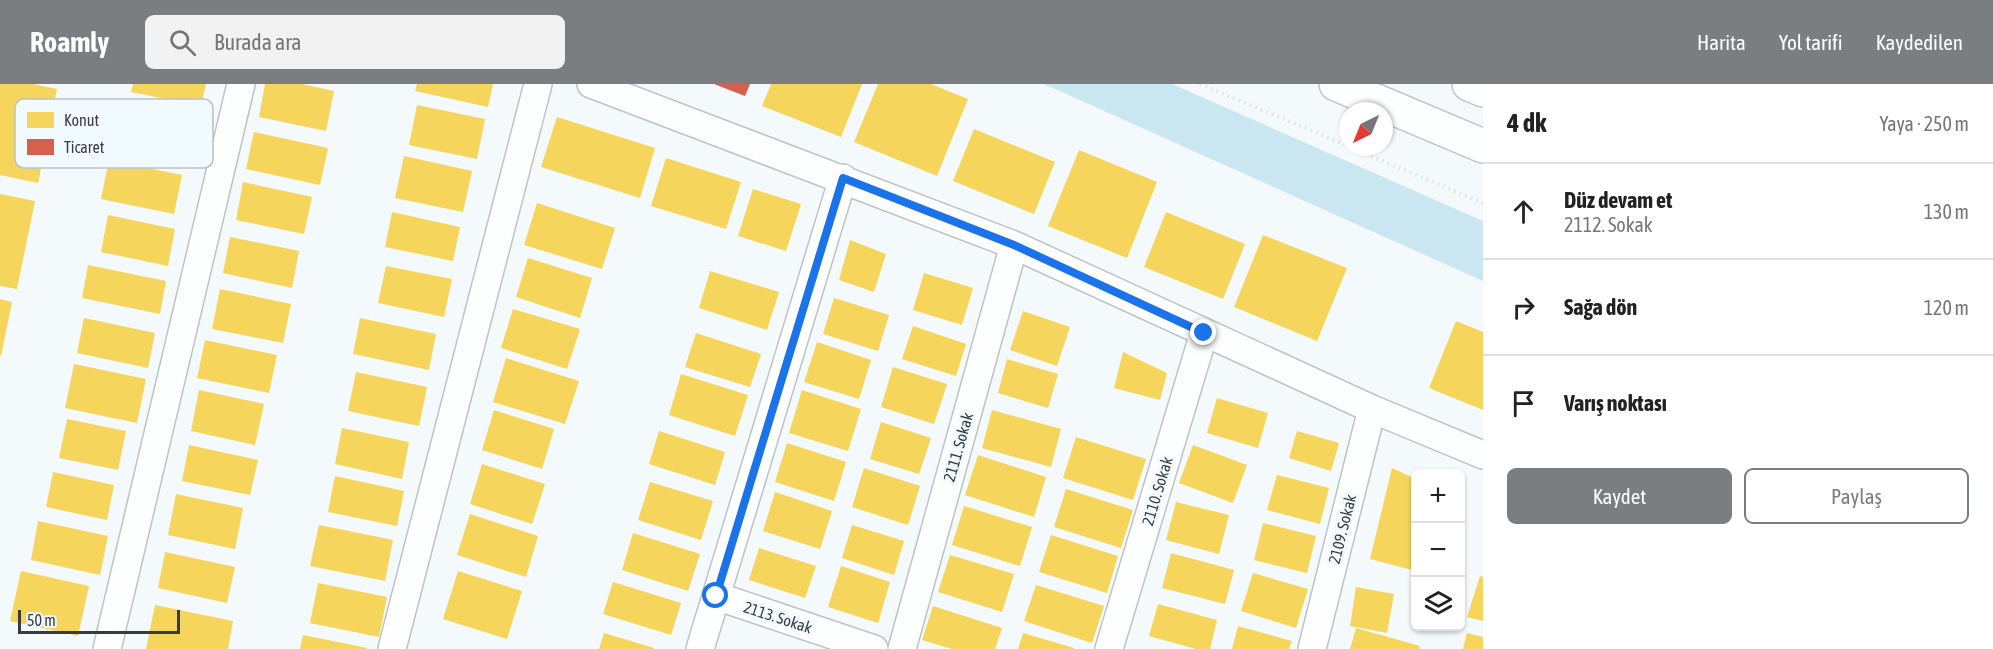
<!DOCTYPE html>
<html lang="tr">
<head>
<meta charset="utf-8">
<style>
	:root { --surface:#fff; --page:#f2f2f2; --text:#222; --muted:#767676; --line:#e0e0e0; --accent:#7a7e80 }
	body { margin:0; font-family:"Asap Condensed",sans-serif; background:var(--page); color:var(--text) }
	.controls { position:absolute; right:18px; bottom:18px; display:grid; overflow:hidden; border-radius:9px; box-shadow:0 2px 4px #0004 }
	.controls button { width:54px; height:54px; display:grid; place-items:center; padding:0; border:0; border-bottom:2px solid var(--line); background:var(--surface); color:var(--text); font:30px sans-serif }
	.compass { position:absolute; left:1339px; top:18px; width:54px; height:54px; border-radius:50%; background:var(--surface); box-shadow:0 2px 4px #0004; rotate:223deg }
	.scale { position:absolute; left:18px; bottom:15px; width:162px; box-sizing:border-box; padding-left:6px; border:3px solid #383c3e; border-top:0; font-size:16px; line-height:21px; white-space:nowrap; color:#383c3e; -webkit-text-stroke:4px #f1fafe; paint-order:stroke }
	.stop { position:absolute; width:18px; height:18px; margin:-14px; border:4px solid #1a73e8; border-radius:50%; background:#fff }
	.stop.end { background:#1a73e8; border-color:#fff; box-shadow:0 2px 6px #0008 }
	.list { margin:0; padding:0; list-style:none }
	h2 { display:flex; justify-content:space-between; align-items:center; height:78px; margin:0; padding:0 24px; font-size:26px }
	h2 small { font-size:20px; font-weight:400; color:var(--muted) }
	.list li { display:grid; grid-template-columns:39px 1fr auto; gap:18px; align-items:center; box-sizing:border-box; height:96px; padding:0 24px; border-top:2px solid var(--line) }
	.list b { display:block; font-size:22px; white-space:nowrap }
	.list p { margin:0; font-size:20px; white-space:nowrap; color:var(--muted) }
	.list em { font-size:20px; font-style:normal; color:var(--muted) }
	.actions { display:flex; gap:12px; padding:18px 24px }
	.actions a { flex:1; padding:14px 0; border:2px solid var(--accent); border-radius:9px; text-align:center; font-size:21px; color:var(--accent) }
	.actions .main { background:var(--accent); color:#fff }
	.icon { flex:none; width:33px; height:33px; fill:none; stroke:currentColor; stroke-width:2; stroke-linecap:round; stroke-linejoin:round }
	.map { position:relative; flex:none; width:1483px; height:565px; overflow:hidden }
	header { display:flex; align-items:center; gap:36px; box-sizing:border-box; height:84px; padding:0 30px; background:var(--accent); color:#fff }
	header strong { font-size:28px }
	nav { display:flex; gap:33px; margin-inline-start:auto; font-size:21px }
	.search { width:420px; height:54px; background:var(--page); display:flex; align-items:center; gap:15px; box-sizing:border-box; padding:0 21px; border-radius:9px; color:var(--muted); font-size:22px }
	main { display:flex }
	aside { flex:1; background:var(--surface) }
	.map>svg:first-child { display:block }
</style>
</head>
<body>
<header>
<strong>Roamly</strong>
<div class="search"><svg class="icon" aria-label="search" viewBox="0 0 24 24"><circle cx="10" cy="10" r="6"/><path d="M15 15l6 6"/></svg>Burada ara</div>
<nav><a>Harita</a><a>Yol tarifi</a><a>Kaydedilen</a></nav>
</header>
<main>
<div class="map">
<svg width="1483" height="565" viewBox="0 0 1483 565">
	<rect width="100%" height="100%" fill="#f4f9fb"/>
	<path fill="#cae6f1" d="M1044,0h128l311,137v60z"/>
	<path fill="#f6d55c" d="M0,0h33l24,5 -19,94 -38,-8z
		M133,0h73l-5,22 -70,-14z
		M265,0h37l32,7 -8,40 -67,-14z
		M417,0h76l-5,23 -73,-16z
		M771,0h91l-21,53 -79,-31z
		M878,0h53l37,15 -31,77 -83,-34z
		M417,21l68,14 -8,40 -68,-14z
		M557,33l98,31 -15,50 -99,-31z
		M974,45l81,33 -21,52 -81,-33z
		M254,48l74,16 -8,37 -74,-16z
		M1079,66l78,32 -30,76 -79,-32z
		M404,72l68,15 -9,41 -68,-14z
		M666,74l75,24 -15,47 -75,-23z
		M109,76l73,15 -8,39 -73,-15z
		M243,98l69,15 -8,37 -68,-14z
		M753,105l48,15 -15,47 -48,-15z
		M0,110l35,7 -18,88 -17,-3z
		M537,119l78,25 -13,41 -78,-24z
		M392,128l68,15 -7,34 -68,-14z
		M1166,128l79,32 -22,55 -79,-32z
		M108,131l67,14 -7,37 -67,-14z
		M1263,151l84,33 -30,73 -83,-34z
		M230,153l69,14 -7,37 -69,-15z
		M850,156l36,14 -12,38 -35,-12z
		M528,174l64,20 -12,40 -64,-21z
		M88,181l78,16 -6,33 -78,-16z
		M386,182l66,13 -8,38 -66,-14z
		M710,187l69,21 -12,38 -68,-22z
		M924,189l49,15 -11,37 -49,-15z
		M220,205l71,15 -8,39 -71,-14z
		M834,214l55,17 -11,36 -55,-17z
		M0,215l12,3 -11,54 -1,-1z
		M513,225l67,20 -13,40 -66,-21z
		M1023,227l47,16 -13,39 -47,-16z
		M84,234l71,15 -7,35 -71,-15z
		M360,234l76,16 -7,36 -76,-16z
		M1456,237l27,11v78l-54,-22z
		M913,242l53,18 -10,32 -54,-17z
		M696,249l65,21 -11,33 -65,-20z
		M205,256l72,15 -8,38 -72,-15z
		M817,258l54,18 -12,39 -55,-17z
		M1123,268l44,21 -7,27 -46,-12z
		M506,274l73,23 -14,43 -72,-22z
		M1007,275l51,15 -10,34 -50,-15z
		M74,280l72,15 -9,44 -72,-15z
		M893,283l54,17 -13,40 -53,-17z
		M356,288l71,15 -8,39 -71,-15z
		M681,290l67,21 -13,41 -66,-21z
		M199,306l65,14 -9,41 -64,-14z
		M802,306l59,19 -13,42 -59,-18z
		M1217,314l51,15 -10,35 -51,-15z
		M494,326l60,19 -12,40 -60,-19z
		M992,326l69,19 -10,38 -69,-19z
		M67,335l59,12 -8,39 -59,-12z
		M881,338l50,16 -12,36 -49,-15z
		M342,344l67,14 -7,37 -67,-15z
		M659,347l66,21 -10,33 -66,-21z
		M1297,347l42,12 -8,28 -42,-13z
		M1076,353l70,22 -13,41 -70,-22z
		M787,359l59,19 -12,39 -59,-19z
		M189,361l69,15 -8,35 -68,-14z
		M1193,361l54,20 -14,38 -54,-20z
		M978,371l68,22 -12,40 -69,-22z
		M482,380l63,20 -13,40 -62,-20z
		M864,384l56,18 -12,39 -56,-18z
		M1392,384l24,11v92l-46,-12z
		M53,388l61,13 -7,35 -61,-13z
		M1277,391l52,13 -9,36 -53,-14z
		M335,392l69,15 -7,35 -69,-14z
		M650,398l63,19 -12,39 -63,-20z
		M1066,405l67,21 -12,38 -67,-21z
		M775,408l57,19 -12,38 -57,-18z
		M176,410l67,14 -8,41 -67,-14z
		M1176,418l53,13 -10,39 -53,-14z
		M964,422l68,21 -12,39 -68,-21z
		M470,430l68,22 -12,41 -69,-22z
		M38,437l70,15 -8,39 -69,-15z
		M1263,439l53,13 -9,37 -53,-13z
		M319,441l74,15 -8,41 -75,-15z
		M852,441l52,16 -10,34 -52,-17z
		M633,449l67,21 -12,37 -66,-21z
		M1051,451l67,21 -11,37 -68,-21z
		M759,464l57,18 -11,32 -56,-18z
		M165,468l70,15 -8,36 -69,-15z
		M1171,469l63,17 -9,34 -63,-16z
		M950,471l64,19 -12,38 -64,-20z
		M841,482l49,16 -12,41 -50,-16z
		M21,487l68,15 -11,50 -68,-15z
		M458,487l64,20 -15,48 -64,-20z
		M1253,489l55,16 -12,39 -55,-17z
		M1480,492l3,1v44l-16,-4z
		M613,498l68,21 -10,32 -68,-21z
		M318,499l69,14 -8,40 -69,-14z
		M1036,501l68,21 -12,37 -68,-22z
		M1356,503l38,7 -7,39 -37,-7z
		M1158,520l59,16 -7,29h-14l-47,-13z
		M155,521l78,16 -5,28h-82z
		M933,522l69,22 -7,21h-43l-30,-9z
		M1238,542l54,15 -3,8h-57z
		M1356,544l64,18 -1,3h-69z
		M604,549l50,15v1h-55z
		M1023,549l51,15v1h-56z
		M1467,549l16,4v12h-20z
		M303,551l64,13 -1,1h-66z"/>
	<path fill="#d6604d" d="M714,0h36l-5,12z"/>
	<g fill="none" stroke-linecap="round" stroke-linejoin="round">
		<defs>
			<path id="minor" d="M591,0l423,161 358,164 111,46
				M716,512l158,53
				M107,565l134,-565
				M392,565l146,-565
				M700,565l143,-471
				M902,565l112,-404
				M1109,565l95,-316
				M1312,565l60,-240"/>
			<path id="highway" d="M1336,0l147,62
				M1469,0l14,6"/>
		</defs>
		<use href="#minor" stroke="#bec3c4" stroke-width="30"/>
		<use href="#highway" stroke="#bec3c4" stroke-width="36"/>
		<path stroke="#e0e1e2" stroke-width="4" stroke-dasharray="1.5 4.5" stroke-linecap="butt" d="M1200,0l148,62
			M1349,63l134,56"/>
		<use href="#minor" stroke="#fdfefe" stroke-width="27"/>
		<use href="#highway" stroke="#fdfefe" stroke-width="33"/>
	</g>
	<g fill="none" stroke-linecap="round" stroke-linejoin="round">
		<path stroke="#1a73e8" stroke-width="8" d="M716,512l127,-418 171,67 190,88"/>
	</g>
	<g text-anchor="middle" stroke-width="6" stroke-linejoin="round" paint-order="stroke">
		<g font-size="16" fill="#383c3e" stroke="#f1fafe">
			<text transform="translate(958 363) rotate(-74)" y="6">2111. Sokak</text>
			<text transform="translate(1157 407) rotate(-73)" y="6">2110. Sokak</text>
			<text transform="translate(1342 445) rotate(-76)" y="6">2109. Sokak</text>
			<text transform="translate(778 533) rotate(18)" y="6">2113. Sokak</text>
		</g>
	</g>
	<rect x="15" y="15" width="198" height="69" rx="9" fill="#f1fafe" stroke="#bac1c4" stroke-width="1.5"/>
	<rect x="27" y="28" width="27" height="16" fill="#f6d55c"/>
	<rect x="27" y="55" width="27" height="16" fill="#d6604d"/>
	<g font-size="16" fill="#383c3e">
		<text x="64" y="42">Konut</text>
		<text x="64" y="69">Ticaret</text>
	</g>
</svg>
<div class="controls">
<button>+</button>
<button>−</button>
<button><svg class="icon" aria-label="layers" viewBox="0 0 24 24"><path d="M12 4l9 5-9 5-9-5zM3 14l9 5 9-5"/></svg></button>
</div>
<svg class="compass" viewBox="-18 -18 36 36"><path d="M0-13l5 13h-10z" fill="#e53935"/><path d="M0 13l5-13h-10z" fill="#767676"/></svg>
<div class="scale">50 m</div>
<div class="stop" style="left:716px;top:512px"></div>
<div class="stop end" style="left:1204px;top:249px"></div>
</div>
<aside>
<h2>4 dk<small>Yaya · 250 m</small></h2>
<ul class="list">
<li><svg class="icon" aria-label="ahead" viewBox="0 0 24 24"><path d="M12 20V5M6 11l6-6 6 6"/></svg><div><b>Düz devam et</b><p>2112. Sokak</p></div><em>130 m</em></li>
<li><svg class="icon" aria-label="right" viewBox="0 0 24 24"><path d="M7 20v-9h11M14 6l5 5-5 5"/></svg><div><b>Sağa dön</b></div><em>120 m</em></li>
<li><svg class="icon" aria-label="arrive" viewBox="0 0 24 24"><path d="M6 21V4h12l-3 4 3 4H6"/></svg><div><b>Varış noktası</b></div></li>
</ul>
<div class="actions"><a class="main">Kaydet</a><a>Paylaş</a></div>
</aside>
</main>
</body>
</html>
